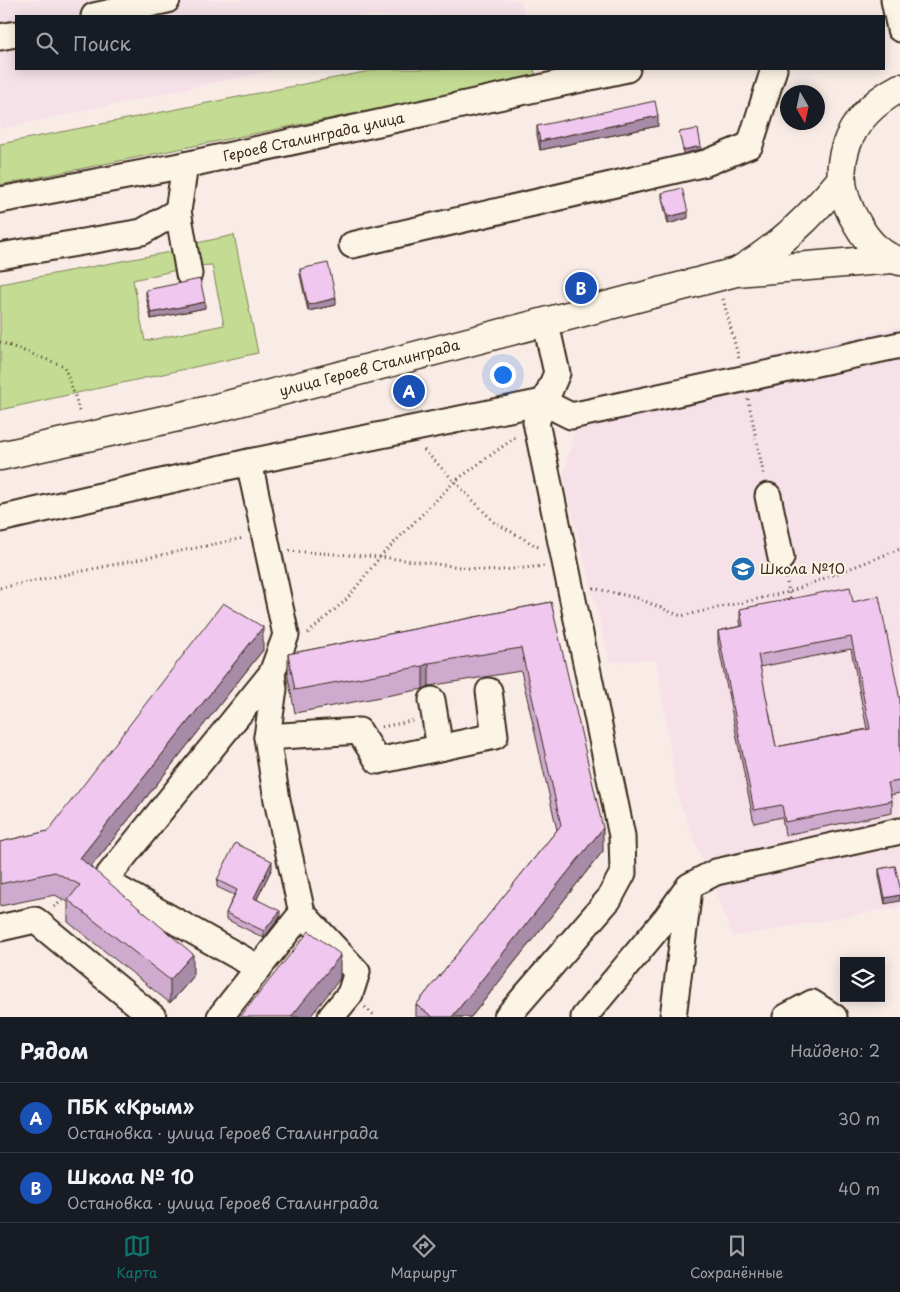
<!DOCTYPE html>
<html lang="ru">
<head>
<meta charset="utf-8">
<style>
	:root { --surface:#171b24; --page:#242831; --text:#f1f3f6; --muted:#9ea1a6; --line:#363941; --accent:#0f766e }
	body { margin:0; font-family:"Playpen Sans",sans-serif; background:var(--page); color:var(--text) }
	.controls { position:absolute; right:15px; bottom:15px; display:grid; overflow:hidden; border-radius:0px; box-shadow:0 2px 12px #0003 }
	.controls button { width:45px; height:45px; display:grid; place-items:center; padding:0; border:0; border-bottom:1px solid var(--line); background:var(--surface); color:var(--text); font:25px sans-serif }
	.compass { position:absolute; left:780px; top:85px; width:45px; height:45px; border-radius:50%; background:var(--surface); box-shadow:0 2px 12px #0003; rotate:171deg }
	.you { position:absolute; left:502px; top:374px; width:18px; height:18px; margin:-12px; border:4px solid #fff; border-radius:50%; background:#1a73e8; box-shadow:0 0 0 8px #1a73e833 }
	.badge { display:grid; place-items:center; width:32px; height:32px; border-radius:50%; background:var(--accent); color:#fff; font-size:16px; font-weight:700 }
	.pin { position:absolute; translate:-50% -50%; border:2px solid #fff; box-shadow:0 1px 5px #0006 }
	.list { margin:0; padding:0; list-style:none }
	h2 { display:flex; justify-content:space-between; align-items:center; height:65px; margin:0; padding:0 20px; font-size:21px }
	h2 small { font-size:16px; font-weight:400; color:var(--muted) }
	.list li { display:grid; grid-template-columns:32px 1fr auto; gap:15px; align-items:center; box-sizing:border-box; height:70px; padding:0 20px; border-top:1px solid var(--line) }
	.list b { display:block; font-size:19px; white-space:nowrap }
	.list p { margin:0; font-size:16px; white-space:nowrap; color:var(--muted) }
	.list em { font-size:16px; font-style:normal; color:var(--muted) }
	.icon { flex:none; width:28px; height:28px; fill:none; stroke:currentColor; stroke-width:2; stroke-linecap:round; stroke-linejoin:round }
	.map { position:relative; flex:none; width:900px; height:1017px; overflow:hidden }
	.search { position:absolute; background:var(--surface); box-shadow:0 2px 12px #0003; left:15px; right:15px; top:15px; height:55px; display:flex; align-items:center; gap:12px; box-sizing:border-box; padding:0 18px; border-radius:0px; color:var(--muted); font-size:19px }
	.sheet { height:205px; background:var(--surface) }
	nav { display:flex; justify-content:space-around; align-items:center; box-sizing:border-box; height:70px; border-top:1px solid var(--line); background:var(--surface); font-size:14px; color:var(--muted) }
	nav a { display:grid; justify-items:center; gap:2px }
	nav .on { color:var(--accent) }
	.map>svg:first-child { display:block }
</style>
</head>
<body>
<div class="map">
<svg width="900" height="1017" viewBox="0 0 900 1017">
	<rect width="100%" height="100%" fill="#f9ece7"/>
	<filter id="ink" filterUnits="userSpaceOnUse"><feTurbulence type="fractalNoise" baseFrequency=".02" numOctaves="2"/><feDisplacementMap in="SourceGraphic" scale="10" xChannelSelector="R" yChannelSelector="G"/><feConvolveMatrix kernelMatrix="1 2 1 2 8 2 1 2 1" color-interpolation-filters="sRGB"/></filter>
	<g filter="url(#ink)">
		<path fill="#f6e1e9" d="M0,0h521l3,15 -508,1v53h262l-278,60z
			M900,326v581l-167,30 -55,-139 -22,-138 -46,2 -47,-185 19,-77z"/>
		<path fill="#c3db92" stroke="#7f8258" d="M380,69h154l2,8 -536,108v-41z
			M234,235l24,118 -258,57v-126l175,-33 2,19 -44,10 12,61 79,-16 -12,-60 -16,1 -4,-22z"/>
		<g fill="none" stroke-linecap="round" stroke-linejoin="round">
			<defs>
				<g id="minor">
					<path d="M894,0l6,29"/>
					<path d="M94,16l73,-16"/>
					<path d="M0,37l16,-3"/>
					<path id="s1" d="M0,200l185,-35 442,-96"/>
					<path d="M178,211l11,63"/>
					<path d="M352,245l354,-82 44,-18 24,-76"/>
					<path d="M0,256l142,-24 36,-21 7,-46"/>
					<path d="M768,496l13,62"/>
					<path d="M0,519l249,-57 294,-60 28,14 329,-71"/>
					<path d="M432,700l8,48"/>
					<path d="M267,737l92,-6 19,30 117,-25 -6,-45"/>
					<path d="M302,913l55,59 -7,22 -19,23"/>
					<path d="M0,928l35,-8 118,97"/>
					<path d="M259,968l-155,-87 168,-208"/>
					<path d="M220,1017l82,-104 -25,-113 -10,-63 7,-48 -2,-16 14,-38 -37,-173"/>
					<path d="M507,1017l102,-118 14,-26 -1,-37 -86,-414 21,-49 -11,-49"/>
					<path d="M584,1017l83,-100 22,-31 27,-14 184,-41"/>
					<path d="M673,1017l16,-128"/>
					<path d="M786,1017l26,-14 22,14"/>
				</g>
				<g id="major">
					<path d="M900,88c-55,29 -76,83 -42,137 9,16 23,31 42,36"/>
					<path d="M740,270c40,-24 70,-53 100,-89"/>
					<path id="s2" d="M0,456l205,-45 531,-139 156,-13"/>
				</g>
			</defs>
			<use href="#minor" stroke="#3b2a1e" stroke-width="29"/>
			<use href="#major" stroke="#3b2a1e" stroke-width="31"/>
			<path stroke="#3b2a1e" stroke-width="3" stroke-dasharray="1 4" stroke-linecap="butt" d="M723,299l16,60
				M0,342l64,24 12,33 4,16
				M748,399l16,77
				M424,450l70,72 46,26
				M289,551l91,6 111,14 53,-5
				M786,578l5,23
				M0,588l244,-50
				M593,588l44,10 44,18 108,-24 111,-43
				M308,633l39,-34 33,-42 74,-75 63,-46
				M382,727l33,-7
				M54,907l13,-10
				M365,1007l11,10"/>
			<use href="#minor" stroke="#fcf5e5" stroke-width="25"/>
			<use href="#major" stroke="#fcf5e5" stroke-width="28"/>
		</g>
		<path fill="#ceabce" stroke="#3b2a1e" fill-rule="evenodd" d="M537,126h121l-118,24 -3,-15z
			M662,193l26,25 -20,6 -6,-25z
			M300,269l36,36 -28,6 -8,-36z
			M146,290l59,18 -54,11 -5,-23z
			M551,602l52,249 -132,166h-55v-12l141,-175 -36,-159 -92,15 -6,3 -128,24 -7,-36v-23z
			M853,602l47,98v93l-10,2 2,6v12l-107,22 -3,-18 -28,6 -36,-180v-12l23,-5 -1,-5v-12zM851,649l16,80 -91,18 -16,-80z
			M263,650l-172,217 102,110 -23,26 -102,-81v-20l-13,-7 -55,11v-64l48,-11z
			M895,866l-10,38 -6,-28v-7z
			M272,868l-15,31 23,18 -16,21 -38,-19v-6l8,-18 -17,-8v-7z"/>
		<path fill="#a78ba7" stroke="#3b2a1e" d="M658,116v10l-118,24v-9z
			M701,146v3l-18,5v-4z
			M688,212v6l-20,6v-7z
			M336,298v7l-28,6v-6z
			M205,302v6l-54,11v-6z
			M263,627v23l-183,231v-23z
			M429,663v23l-6,3v-23z
			M603,828v23l-132,166h-19z
			M272,861v7l-18,37v-7z
			M900,895v6l-15,3v-6z
			M280,911v6l-16,21v-7z
			M193,954v23l-23,26v-23z
			M340,954v23l-1,3 -29,37h-19z"/>
		<path fill="#efc7ef" stroke="#3b2a1e" fill-rule="evenodd" d="M655,101l3,15 -118,25 -3,-15z
			M698,129l3,17 -18,4 -4,-18z
			M682,188l6,24 -20,5 -6,-24z
			M328,263l8,35 -28,7 -8,-36z
			M200,279l5,23 -54,11 -5,-23z
			M850,587l3,15 26,-6 21,104v81l-12,2 4,18 -107,21 -3,-17 -28,5 -36,-179 25,-5 -3,-17zM851,637l19,92 -94,18 -18,-92z
			M551,602l52,226 -151,189h-19l-17,-12 145,-180 -40,-177 -92,15 -6,3 -128,24 -7,-36z
			M223,603l40,24 -183,231 113,96 -23,26 -102,-80 12,-15 -25,-13 -55,12v-42l48,-11z
			M235,843l37,18 -18,37 26,13 -16,20 -38,-18 11,-23 -20,-10z
			M895,866l5,21v8l-15,3 -6,-29z
			M309,931l31,23 -1,3 -48,60h-51z"/>
	</g>
	<defs>
		<symbol id="school-disc" viewBox="-11 -11 22 22"><circle r="9.5" fill="#1f6fb2" stroke="#fcf5e5"/><path d="M0-5L7-2L0 1L-7-2ZM-4 1L0 2.5L4 1V4Q0 6-4 4Z" fill="#fff"/></symbol>
	</defs>
	<g fill-rule="evenodd">
		<use href="#school-disc" x="729" y="555" width="28" height="28"/>
	</g>
	<g text-anchor="middle" stroke-width="4" stroke-linejoin="round" paint-order="stroke">
		<g font-size="14" fill="#3b2a1e" stroke="#fcf5e5">
			<text dy="5" stroke="none"><textPath href="#s1" startOffset="320">Героев Сталинграда улица</textPath></text>
			<text dy="5" stroke="none"><textPath href="#s2" startOffset="380">улица Героев Сталинграда</textPath></text>
		</g>
		<g font-size="14" fill="#3b2a1e" stroke="#fcf5e5" text-anchor="start">
			<text x="760" y="574">Школа №10</text>
		</g>
	</g>
</svg>
<div class="controls">
<button><svg class="icon" aria-label="layers" viewBox="0 0 24 24"><path d="M12 4l9 5-9 5-9-5zM3 14l9 5 9-5"/></svg></button>
</div>
<svg class="compass" viewBox="-18 -18 36 36"><path d="M0-13l5 13h-10z" fill="#e53935"/><path d="M0 13l5-13h-10z" fill="#9ea1a6"/></svg>
<div class="you"></div>
<div class="pin badge" style="left:409px;top:391px;background:#1a4fb4">A</div>
<div class="pin badge" style="left:581px;top:288px;background:#1a4fb4">B</div>
<div class="search"><svg class="icon" aria-label="search" viewBox="0 0 24 24"><circle cx="10" cy="10" r="6"/><path d="M15 15l6 6"/></svg>Поиск</div>
</div>
<section class="sheet">
<h2>Рядом<small>Найдено: 2</small></h2>
<ul class="list">
<li><span class="badge" style="background:#1a4fb4">A</span><div><b>ПБК «Крым»</b><p>Остановка · улица Героев Сталинграда</p></div><em>30 m</em></li>
<li><span class="badge" style="background:#1a4fb4">B</span><div><b>Школа № 10</b><p>Остановка · улица Героев Сталинграда</p></div><em>40 m</em></li>
</ul>
</section>
<nav>
<a class="on"><svg class="icon" aria-label="map" viewBox="0 0 24 24"><path d="M3 6l6-2 6 2 6-2v14l-6 2-6-2-6 2zM9 4v14M15 6v14"/></svg>Карта</a>
<a><svg class="icon" aria-label="directions" viewBox="0 0 24 24"><path d="M12 3l9 9-9 9-9-9zM9 14v-3h6M13 9l2 2-2 2"/></svg>Маршрут</a>
<a><svg class="icon" aria-label="saved" viewBox="0 0 24 24"><path d="M7 4h10v16l-5-4-5 4z"/></svg>Сохранённые</a>
</nav>
</body>
</html>
